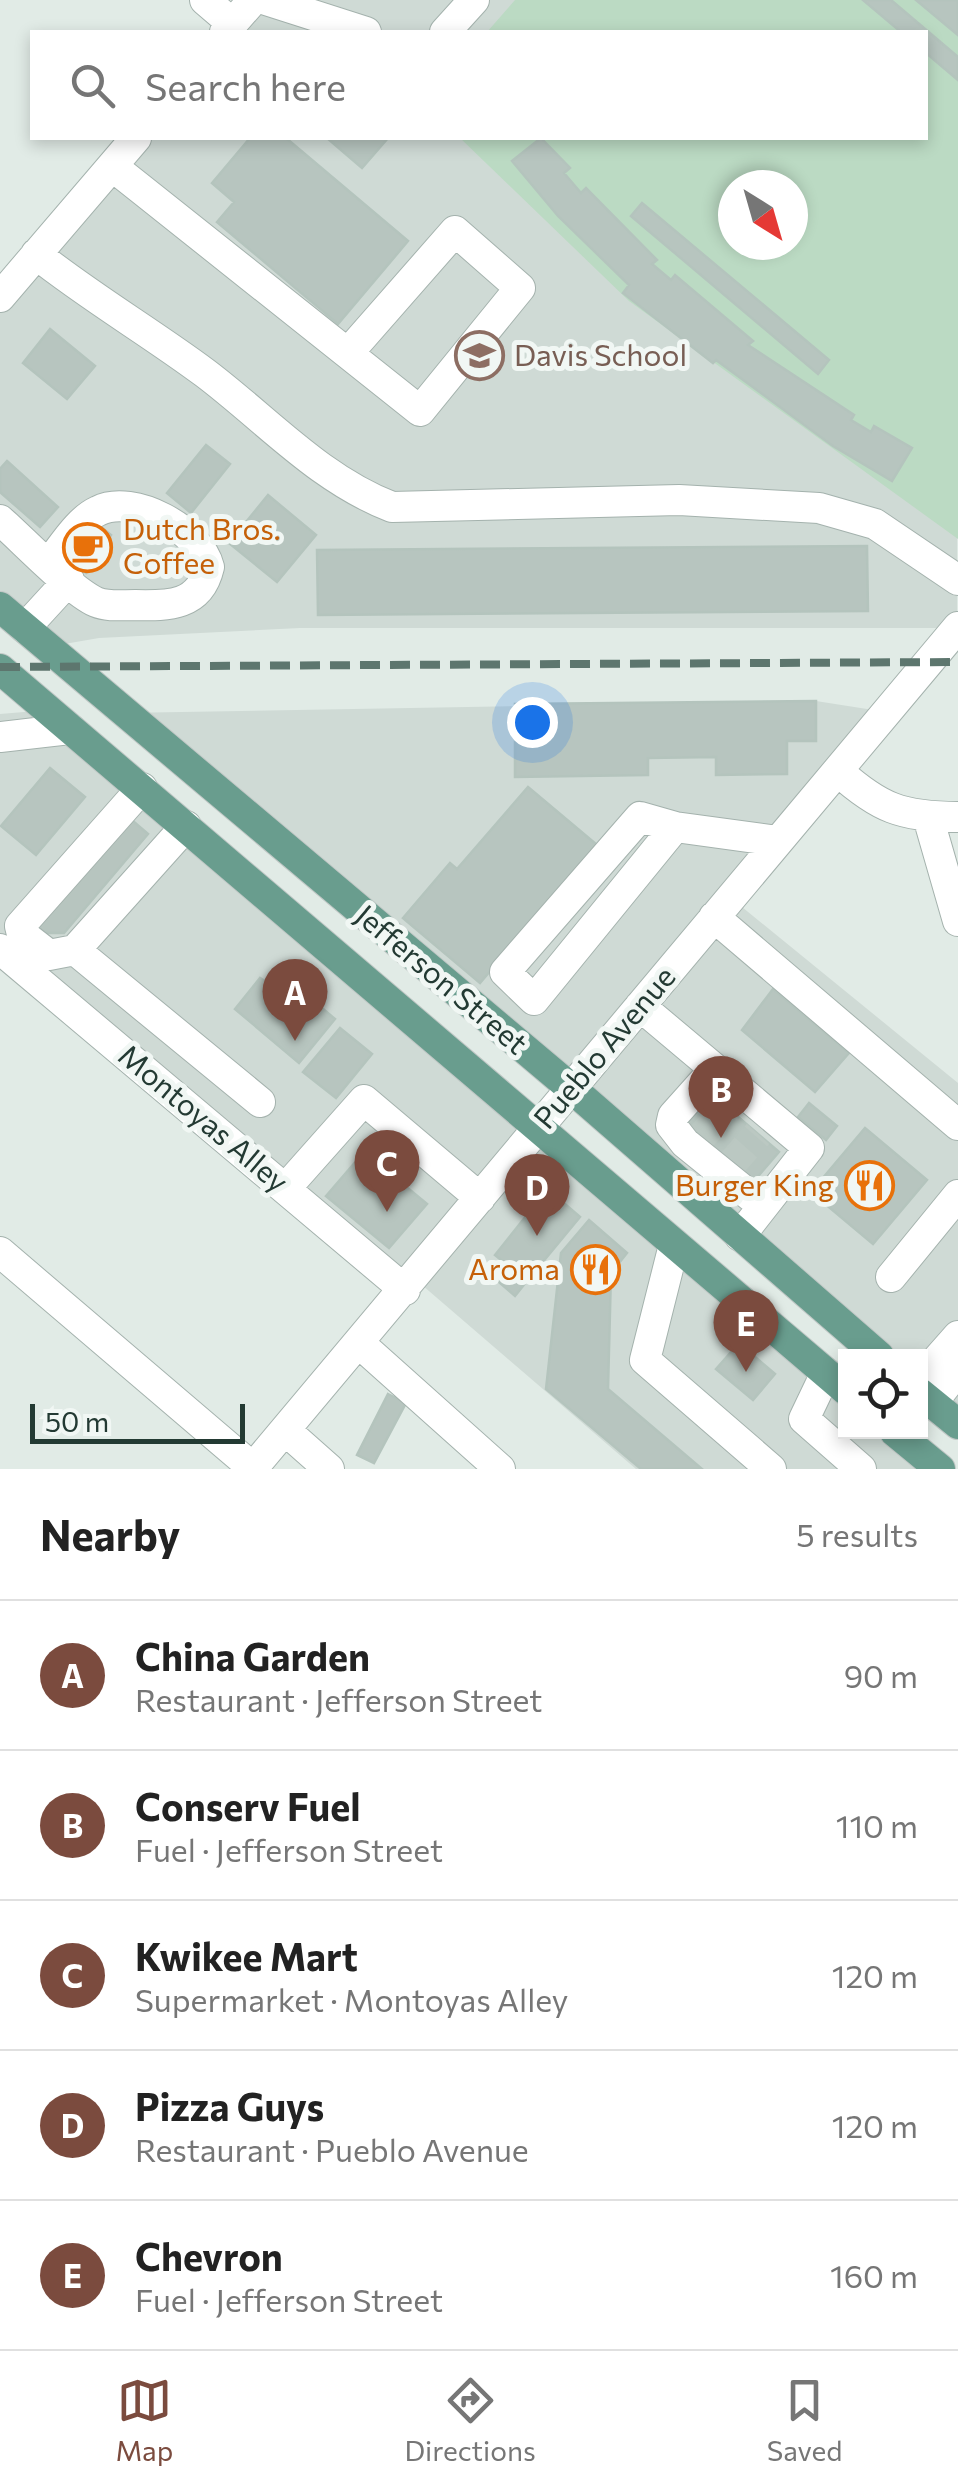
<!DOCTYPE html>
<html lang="en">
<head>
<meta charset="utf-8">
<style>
	:root { --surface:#fff; --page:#f2f2f2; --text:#222; --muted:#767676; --line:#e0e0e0; --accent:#7b4b3e }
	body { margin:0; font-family:Commissioner,sans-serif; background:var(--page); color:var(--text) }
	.controls { position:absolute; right:30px; bottom:30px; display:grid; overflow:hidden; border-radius:0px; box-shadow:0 5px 15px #0003 }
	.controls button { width:90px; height:90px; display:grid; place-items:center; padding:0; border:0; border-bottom:2px solid var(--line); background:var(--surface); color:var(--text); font:50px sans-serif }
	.compass { position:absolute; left:718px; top:170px; width:90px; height:90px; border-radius:50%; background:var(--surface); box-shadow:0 5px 15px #0003; rotate:143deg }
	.scale { position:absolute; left:30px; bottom:25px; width:215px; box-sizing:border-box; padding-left:10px; border:5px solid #233a33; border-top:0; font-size:28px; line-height:35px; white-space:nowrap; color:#233a33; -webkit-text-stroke:8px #f1f7f4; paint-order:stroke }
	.you { position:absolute; left:532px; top:722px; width:35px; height:35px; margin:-25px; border:8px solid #fff; border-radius:50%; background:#1a73e8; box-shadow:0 0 0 15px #1a73e833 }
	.badge { display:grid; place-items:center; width:65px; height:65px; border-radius:50%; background:var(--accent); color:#fff; font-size:32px; font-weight:700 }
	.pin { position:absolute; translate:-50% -82px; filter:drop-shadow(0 2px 5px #0008) }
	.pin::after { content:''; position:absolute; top:52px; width:35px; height:30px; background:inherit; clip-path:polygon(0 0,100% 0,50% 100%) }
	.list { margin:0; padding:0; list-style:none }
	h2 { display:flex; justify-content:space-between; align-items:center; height:130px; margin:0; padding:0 40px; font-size:42px }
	h2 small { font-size:32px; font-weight:400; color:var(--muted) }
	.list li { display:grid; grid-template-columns:65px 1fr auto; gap:30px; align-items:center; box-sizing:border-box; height:150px; padding:0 40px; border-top:2px solid var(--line) }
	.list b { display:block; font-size:38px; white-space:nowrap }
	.list p { margin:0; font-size:32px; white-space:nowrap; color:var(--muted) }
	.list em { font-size:32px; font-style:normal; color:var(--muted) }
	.icon { flex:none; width:55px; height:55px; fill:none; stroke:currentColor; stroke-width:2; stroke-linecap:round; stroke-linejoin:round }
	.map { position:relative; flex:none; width:958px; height:1469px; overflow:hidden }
	.search { position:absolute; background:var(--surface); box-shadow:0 5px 15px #0003; left:30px; right:30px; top:30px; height:110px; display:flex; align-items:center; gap:25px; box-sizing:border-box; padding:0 35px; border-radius:0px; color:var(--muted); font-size:38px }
	.sheet { height:880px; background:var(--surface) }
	nav { display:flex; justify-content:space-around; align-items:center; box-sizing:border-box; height:140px; border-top:2px solid var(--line); background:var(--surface); font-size:28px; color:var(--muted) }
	nav a { display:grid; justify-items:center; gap:5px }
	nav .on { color:var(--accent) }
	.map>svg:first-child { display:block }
</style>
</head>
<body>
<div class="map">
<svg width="958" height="1469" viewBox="0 0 958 1469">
	<rect width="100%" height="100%" fill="#e1ebe6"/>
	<path fill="#cfdad5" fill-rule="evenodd" d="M253,0h705l-1,628h-657l-201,10 -52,9 -47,-40v-310l136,-159h790v-106h-701zM733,185h60v60h-60z
		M816,701l70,11 -155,186 227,185v341l-38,-68h-41l-757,-643z
		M48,710l797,680 1,42h49l45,37h-304l-221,-190 -415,-330v-235z"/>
	<path fill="#bbdac3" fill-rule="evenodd" d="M515,0h443v539l-329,-238 -169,-163h466v-106h-439zM733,185h60v60h-60z"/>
	<path fill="#b7c5bf" stroke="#b4c4bd" stroke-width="2.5" d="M863,0h28l67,57v23l-32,-27v-21h-25z
		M916,0h42v35z
		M250,138h36l122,103 -70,83 -121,-102 17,-20 -22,-19z
		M327,138h61l-26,30z
		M541,138l29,30 -6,5 17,20 5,-5 71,72 -5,4 19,16 4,-5 78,66 -5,4 106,70 -3,5 20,12 3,-6 38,22 -20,33 -59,-35 -117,-86 -3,3 -90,-70 6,-8 -71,-69 -46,-55z
		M642,203l187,157 -11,14 -187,-158z
		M50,329l45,37 -28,33 -44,-36z
		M206,445l24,19 -39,49 -24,-20z
		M7,461l51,46 -18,20 -40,-35v-23z
		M268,495l48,40 -39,47 -48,-39z
		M96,523l15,12 -25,38 -20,-16z
		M867,546l1,65 -550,4 -1,-65z
		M816,701v40h-29v33l-71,1v-18l-68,1v17l-133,2v-73z
		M50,768l35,29 -49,58 -35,-29z
		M528,787l69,58 -117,138 -77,-65 47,-55 7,6z
		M127,816l21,18 -84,99h-19l-10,-8z
		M284,976l51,43 -36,44 -64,-54 25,-31 11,7z
		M773,989l76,64 -34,39 -73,-62z
		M340,1028l32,26 -36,44 -33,-26z
		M708,1091l71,61 -32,37 -71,-61z
		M809,1103l28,23 -11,14 -28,-23z
		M865,1128l62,52 -54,64 -62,-52z
		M364,1152l63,52 -38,44 -63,-52z
		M551,1192l29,25 -53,64 -32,-26 47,-59z
		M589,1220l38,33 -16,20 -3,116 94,80h-61l-95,-80 15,-136z
		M510,1268l17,13 -12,15 -16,-14z
		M739,1343l36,31 -22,26 -37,-31z
		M388,1394l18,9 -32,60 -17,-8z"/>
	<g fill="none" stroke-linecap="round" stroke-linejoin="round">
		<path stroke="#bbc8c2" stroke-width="30" stroke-dasharray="30 15" stroke-linecap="butt" d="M695,1144l32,-36
			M726,1170l32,-36"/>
		<defs>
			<path id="minor" d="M205,0l28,24
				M266,0l100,32
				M225,32l28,-32
				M445,32l29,-32
				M112,166l29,23 279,222 100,-123 -65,-57 -107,122
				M36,254c54,43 114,78 169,119 61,46 114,106 187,134l287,-7 140,8 56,16 83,56
				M0,297l136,-159
				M0,520c23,20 70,70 96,82 12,5 26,3 39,3 34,1 65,1 74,-38 -9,-37 -76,-74 -111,-56 -20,9 -35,35 -49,52
				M25,628l44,-48
				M0,737l70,-8
				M838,771c41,37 64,46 120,46
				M142,788l-122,138 2,8 27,21 26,-5 111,-124
				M928,817l30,104
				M675,827l-35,-10 -135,155 29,28 141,-173 103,14
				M714,917l244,208
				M0,949l405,341
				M75,950l185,152
				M640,1006l169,142 -69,88
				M715,1069l-42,47 -2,9 14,18 78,63
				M285,1189l79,-89 116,98
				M674,1245l-29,115 126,109
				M0,1252l253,216
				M891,1277l67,-82
				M359,1343l141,126
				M826,1373l-22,46 57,50
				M920,1379l38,-43
				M932,1403l26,-33
				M285,1430l44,39
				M252,1469l706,-842"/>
			<path id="major" d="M0,607l571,481 308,268
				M0,669l846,721
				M920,1393l38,31
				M895,1432l45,37"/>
		</defs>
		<use href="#minor" stroke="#a4b2ad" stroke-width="32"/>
		<use href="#major" stroke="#c1c8c6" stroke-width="32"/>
		<use href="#minor" stroke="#fff" stroke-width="30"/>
		<use href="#major" stroke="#699d8e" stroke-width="30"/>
		<path stroke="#5d766e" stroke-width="8" stroke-dasharray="20 10" stroke-linecap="butt" d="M0,667l958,-5"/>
	</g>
	<defs>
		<symbol id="school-ring" viewBox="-11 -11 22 22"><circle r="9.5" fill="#f1f7f4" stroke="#8d6e63" stroke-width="1.5"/><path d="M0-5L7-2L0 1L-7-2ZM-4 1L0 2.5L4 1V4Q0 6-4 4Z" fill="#8d6e63"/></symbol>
		<symbol id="cafe-ring" viewBox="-11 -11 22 22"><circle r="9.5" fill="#f1f7f4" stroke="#e8710a" stroke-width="1.5"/><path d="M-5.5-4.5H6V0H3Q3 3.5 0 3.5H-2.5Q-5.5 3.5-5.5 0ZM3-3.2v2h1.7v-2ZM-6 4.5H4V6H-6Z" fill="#e8710a"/></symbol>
		<symbol id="restaurant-ring" viewBox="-11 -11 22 22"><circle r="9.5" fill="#f1f7f4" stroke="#e8710a" stroke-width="1.5"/><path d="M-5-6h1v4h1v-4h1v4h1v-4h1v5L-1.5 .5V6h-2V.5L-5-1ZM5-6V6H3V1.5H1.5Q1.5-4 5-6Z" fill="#e8710a"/></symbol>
	</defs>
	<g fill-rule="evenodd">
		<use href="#school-ring" x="452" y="328" width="55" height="55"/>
		<use href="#cafe-ring" x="60" y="520" width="55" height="55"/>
		<use href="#restaurant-ring" x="842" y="1158" width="55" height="55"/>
		<use href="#restaurant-ring" x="568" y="1242" width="55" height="55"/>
	</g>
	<g text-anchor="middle" stroke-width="10" stroke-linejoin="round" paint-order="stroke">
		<g font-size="30" fill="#785e54" stroke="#f1f7f4" text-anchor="start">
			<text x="514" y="366">Davis School</text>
		</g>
		<g font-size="30" fill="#c56008" stroke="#f1f7f4" text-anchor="end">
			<text x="123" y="540" text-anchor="start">Dutch Bros.<tspan x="123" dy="34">Coffee</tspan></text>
			<text x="834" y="1196">Burger King</text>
			<text x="560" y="1280">Aroma</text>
		</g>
		<g font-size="30" fill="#233a33" stroke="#f1f7f4">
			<text transform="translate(441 980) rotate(40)" y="10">Jefferson Street</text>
			<text transform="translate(605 1048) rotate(-50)" y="10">Pueblo Avenue</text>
			<text transform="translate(203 1119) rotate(40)" y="10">Montoyas Alley</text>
		</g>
	</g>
</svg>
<div class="controls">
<button><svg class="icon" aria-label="locate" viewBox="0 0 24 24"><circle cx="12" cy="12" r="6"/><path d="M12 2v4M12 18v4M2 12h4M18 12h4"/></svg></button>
</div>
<svg class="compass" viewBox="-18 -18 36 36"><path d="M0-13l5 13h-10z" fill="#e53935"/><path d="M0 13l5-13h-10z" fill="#767676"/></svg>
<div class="scale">50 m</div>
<div class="you"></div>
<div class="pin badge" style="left:295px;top:1041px">A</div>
<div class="pin badge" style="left:721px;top:1138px">B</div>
<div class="pin badge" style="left:387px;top:1212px">C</div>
<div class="pin badge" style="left:537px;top:1236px">D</div>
<div class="pin badge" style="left:746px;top:1372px">E</div>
<div class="search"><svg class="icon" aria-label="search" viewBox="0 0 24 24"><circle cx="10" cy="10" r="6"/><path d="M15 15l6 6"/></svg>Search here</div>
</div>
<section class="sheet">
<h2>Nearby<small>5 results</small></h2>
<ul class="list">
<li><span class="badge">A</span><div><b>China Garden</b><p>Restaurant · Jefferson Street</p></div><em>90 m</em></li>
<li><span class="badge">B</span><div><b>Conserv Fuel</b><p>Fuel · Jefferson Street</p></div><em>110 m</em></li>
<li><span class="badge">C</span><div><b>Kwikee Mart</b><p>Supermarket · Montoyas Alley</p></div><em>120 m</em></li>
<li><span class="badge">D</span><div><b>Pizza Guys</b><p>Restaurant · Pueblo Avenue</p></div><em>120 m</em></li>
<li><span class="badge">E</span><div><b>Chevron</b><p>Fuel · Jefferson Street</p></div><em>160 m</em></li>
</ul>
</section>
<nav>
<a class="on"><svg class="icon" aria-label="map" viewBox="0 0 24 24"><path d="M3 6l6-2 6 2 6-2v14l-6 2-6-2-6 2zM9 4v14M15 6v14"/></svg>Map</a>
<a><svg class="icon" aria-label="directions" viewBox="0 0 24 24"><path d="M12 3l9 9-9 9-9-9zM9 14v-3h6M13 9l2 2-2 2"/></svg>Directions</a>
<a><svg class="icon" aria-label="saved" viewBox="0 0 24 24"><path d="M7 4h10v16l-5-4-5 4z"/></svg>Saved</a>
</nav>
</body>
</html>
